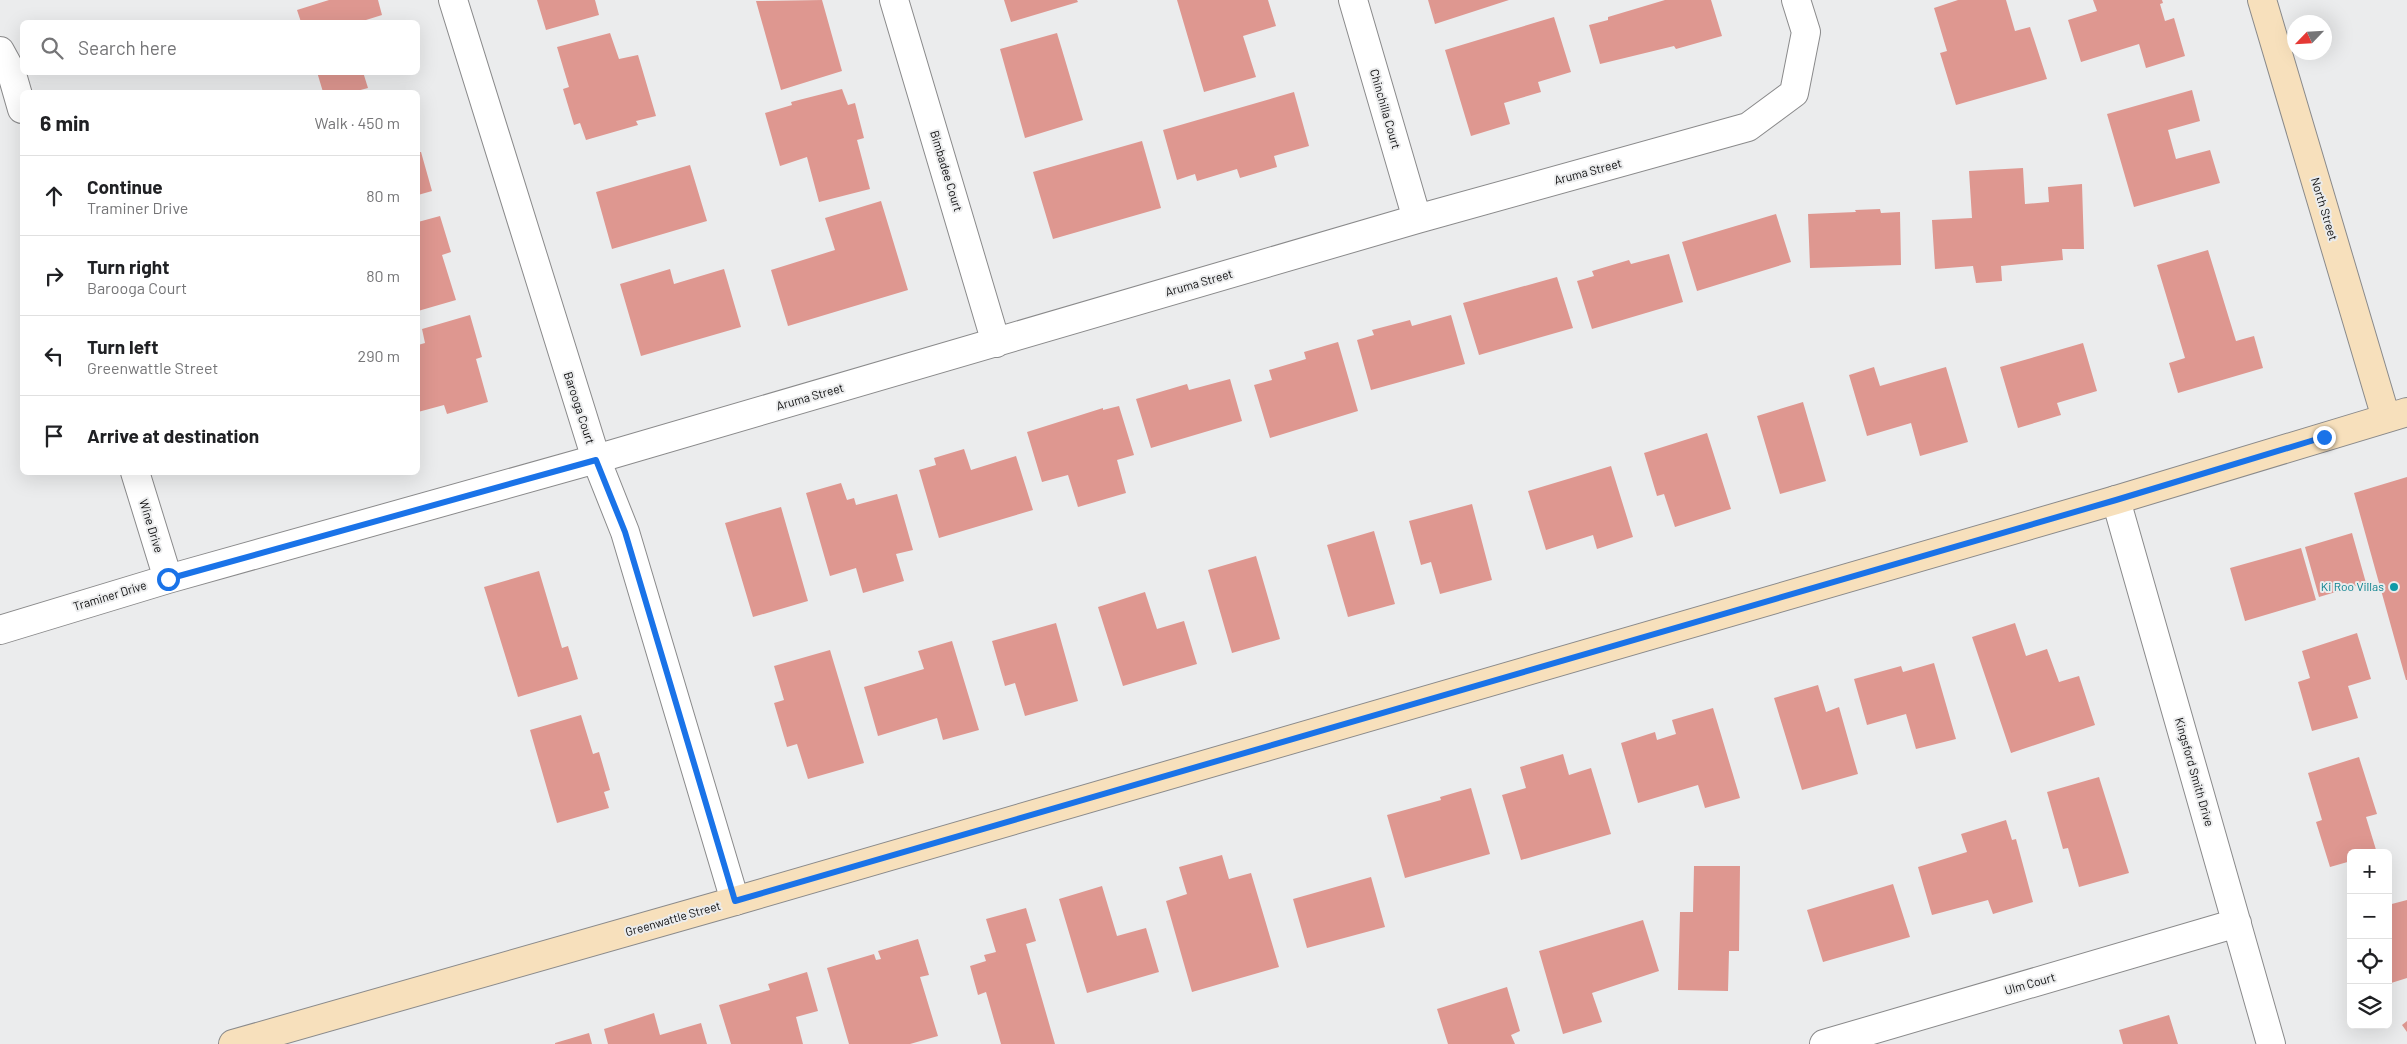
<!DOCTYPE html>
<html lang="en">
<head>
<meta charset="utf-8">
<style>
	:root { --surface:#fff; --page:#f2f2f2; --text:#202124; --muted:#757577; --line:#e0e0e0 }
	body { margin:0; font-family:Barlow,sans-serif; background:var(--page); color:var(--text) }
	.controls { position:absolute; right:15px; bottom:15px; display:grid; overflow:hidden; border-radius:8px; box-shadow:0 5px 20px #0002 }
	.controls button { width:45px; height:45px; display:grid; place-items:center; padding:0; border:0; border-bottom:1px solid var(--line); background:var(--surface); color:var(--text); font:25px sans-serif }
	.compass { position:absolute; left:2287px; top:15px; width:45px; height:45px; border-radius:50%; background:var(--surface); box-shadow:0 5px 20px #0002; rotate:245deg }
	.stop { position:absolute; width:15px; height:15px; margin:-11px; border:4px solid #1a73e8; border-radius:50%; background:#fff }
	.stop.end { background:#1a73e8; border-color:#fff; box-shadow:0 1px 5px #0008 }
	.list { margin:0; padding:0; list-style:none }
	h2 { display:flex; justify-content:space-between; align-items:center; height:65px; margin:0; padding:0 20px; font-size:21px }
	h2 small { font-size:16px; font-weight:400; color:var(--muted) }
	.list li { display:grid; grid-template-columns:32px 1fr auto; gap:15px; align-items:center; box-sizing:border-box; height:80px; padding:0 20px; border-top:1px solid var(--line) }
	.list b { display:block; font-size:19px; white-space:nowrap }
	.list p { margin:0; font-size:16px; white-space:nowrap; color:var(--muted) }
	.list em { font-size:16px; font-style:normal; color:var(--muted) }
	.icon { flex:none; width:28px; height:28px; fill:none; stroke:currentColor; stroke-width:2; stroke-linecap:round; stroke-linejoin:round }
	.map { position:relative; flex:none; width:2407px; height:1044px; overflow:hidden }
	.search { position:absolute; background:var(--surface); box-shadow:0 5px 20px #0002; left:20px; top:20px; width:400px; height:55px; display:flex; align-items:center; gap:12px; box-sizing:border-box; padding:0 18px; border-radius:8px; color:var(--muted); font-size:19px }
	.panel { position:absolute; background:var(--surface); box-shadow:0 5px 20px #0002; left:20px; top:90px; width:400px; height:385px; border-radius:8px }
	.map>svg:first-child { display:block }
</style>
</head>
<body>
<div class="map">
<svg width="2407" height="1044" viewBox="0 0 2407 1044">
	<rect width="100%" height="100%" fill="#ebeced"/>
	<path fill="#de9790" d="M329,0h49l4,15 -16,5 1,2h-66l-4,-12z
		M537,0h58l4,15 -53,15z
		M822,0l20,71 -61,19 -25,-89z
		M1004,0h73l1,2 -67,20z
		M1177,0h91l8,26 -33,10 13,41 -52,15z
		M1428,0h81l-74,24z
		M1665,0h46l11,36 -46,13 -2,-3 -74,18 -11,-39 19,-5v-3z
		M1958,0h48l9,31 15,-4 17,52 -91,26 -16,-52 7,-2 -13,-43z
		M2093,0h69l1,3 -3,1 5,17 9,-3 11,38 -39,12 -7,-24 -58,18 -13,-42 29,-9z
		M1554,17l17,55 -33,10 3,10 -37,11 6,21 -39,12 -26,-86z
		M610,33l9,26 19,-4 18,61 -20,5 2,4 -52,15 -6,-17 -6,2 -11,-36 6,-2 -12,-40z
		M1057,33l26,87 -58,18 -25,-89z
		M317,72h46l5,16 -15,4h-30z
		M842,89l6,16 7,-2 9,35 -7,2 13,49 -51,13 -12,-45 -27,9 -15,-53 27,-8 -1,-3z
		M2192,90l8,31 -32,9 8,29 34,-9 10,33 -86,24 -27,-93z
		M1294,92l15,54 -35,10 3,11 -37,11 -3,-9 -40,12 -2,-7 -18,6 -14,-50z
		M1142,141l19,67 -108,31 -20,-67z
		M418,152h3l11,39 -14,4z
		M690,165l17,56 -95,28 -16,-57z
		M2023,168l2,36 24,-2 -1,-15 34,-3 2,65h-22l1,11 -62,6 1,15 -26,2 -3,-17 -38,3 -3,-49 40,-2 -3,-47z
		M881,201l27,89 -120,36 -17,-56 64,-20 -10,-32z
		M1880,209l1,4 19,-1 1,53 -91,3 -2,-54 48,-2 -1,-2z
		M1776,214l15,48 -94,29 -15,-49z
		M440,216l11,36 -9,3 14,45 -38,11v-89z
		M2208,250l28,91 18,-5 9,32 -85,25 -9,-30 16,-5 -28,-93z
		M1669,254l14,48 -91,27 -15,-48 17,-5 -2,-5 37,-11 2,4z
		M670,269l4,15 50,-15 17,58 -100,29 -21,-72z
		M1557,277l16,51 -94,27 -16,-52z
		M470,315l12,42 -6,2 12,43 -41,12 -3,-9 -26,7v-67l7,-2 -3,-14z
		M1451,315l14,49 -94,26 -14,-50 17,-5 -2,-5 38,-10 2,6z
		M1338,342l20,69 -88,27 -16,-53 18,-5 -3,-10 37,-11 -2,-7z
		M2083,343l14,48 -40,12 4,12 -43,13 -18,-61z
		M1874,367l6,19 66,-19 22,75 -48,14 -9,-33 -44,13 -18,-61z
		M1230,379l12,42 -91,27 -15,-49 51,-15 2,6z
		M1803,402l23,79 -46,13 -23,-78z
		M1119,406l15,49 -17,5 9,33 -48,14 -10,-32 -26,7 -15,-50 76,-24v2z
		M1707,433l24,76 -56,18 -11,-33 -7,2 -13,-43z
		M964,449l7,21 45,-14 17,54 -94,28 -20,-68 17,-5 -2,-7z
		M1611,466l22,71 -36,12 -4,-14 -47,15 -18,-59z
		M2407,477v203h-1l-52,-187z
		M841,483l6,17 7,-2 2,7 41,-11 16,56 -17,4 8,27 -41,12 -7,-25 -26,8 -24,-83z
		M1472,504l20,76 -52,14 -9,-32 -10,3 -12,-44z
		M781,507l27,94 -55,16 -28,-94z
		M1374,531l21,73 -47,13 -21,-72z
		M2352,533l14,50 -47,14 -14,-50z
		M2301,548l15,52 -71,21 -15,-53z
		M1256,556l24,83 -48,14 -24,-83z
		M539,571l23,77 6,-2 10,33 -60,18 -34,-110z
		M1145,592l12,37 27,-8 13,43 -74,22 -25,-79z
		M1056,623l22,78 -53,15 -10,-33 -10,3 -13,-45z
		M2015,623l11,33 21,-7 12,33 20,-6 16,49 -84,28 -39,-116z
		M2357,633l14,46 -23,7 10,32 -46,13 -14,-49 12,-4 -8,-27z
		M952,641l27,89 -36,10 -6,-22 -59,18 -14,-49 60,-18 -6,-18z
		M830,650l34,113 -56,16 -11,-35 -10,3 -13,-44 10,-3 -10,-34z
		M1934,663l22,76 -40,10 -10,-35 -39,11 -13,-46 47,-13 2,6z
		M1818,685l8,27 13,-5 19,67 -56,16 -28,-92z
		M1713,708l27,90 -35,10 -7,-23 -60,18 -17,-60 34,-11 2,8 19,-6 -4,-14z
		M581,715l12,39 6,-2 11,38 -6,2 5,16 -52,15 -27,-93z
		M1563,754l6,21 22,-7 20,66 -90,26 -19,-65 24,-7 -6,-21z
		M2359,757l18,57 -11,3 11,36h-26v8l-21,6 -14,-45 6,-2 -14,-47z
		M2099,777l30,96 -50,14 -11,-39 -5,1 -16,-57z
		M1471,788l19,66 -85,24 -18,-63 54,-15 -1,-3z
		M2006,820l6,20 4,-1 17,63 -40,12 -5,-14 -56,15 -14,-48 49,-15 -6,-18z
		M1222,855l7,24 22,-6 28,94 -87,25 -26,-91 21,-7 -8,-27z
		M1694,866h46l-1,85h-10l-1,40 -50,-1 2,-78h13z
		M1371,877l14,50 -78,21 -14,-49z
		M1893,884l17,53 -87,25 -16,-52z
		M1102,886l15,50 29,-8 13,44 -72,21 -28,-94z
		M2407,900v78l-19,6v-79z
		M1026,908l10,33 -10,3 29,100h-54l-15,-52 -8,3 -8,-29 16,-5 -2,-6 12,-3 -10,-33z
		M1643,920l16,51 -67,22 10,29 -39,12 -24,-83z
		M918,939l11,36 -9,2 18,59 -28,8h-61l-22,-76 47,-14 2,6 5,-1 -3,-8z
		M807,972l11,39 -22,6 7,27h-72l-12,-39 51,-15 -2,-6z
		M1507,987l13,44 -9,4 4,9h-67l-11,-35z
		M654,1013l6,22 41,-12 6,21h-99l-4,-15z
		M2169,1015l9,29h-55l-4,-14z
		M2407,1021v11l-5,-7z
		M589,1033l3,11h-37v-1z"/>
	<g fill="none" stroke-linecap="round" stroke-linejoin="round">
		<defs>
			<path id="street" d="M453,0l143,459 29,73 110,369
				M894,0l102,343
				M1353,0l64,219
				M0,51l11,20 11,38
				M135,472l33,107
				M2116,500l155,544
				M0,630l168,-51 428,-120 821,-240 331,-92 46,-34 12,-61 -10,-32
				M1824,1044l413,-121"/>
			<path id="secondary" d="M2262,0l124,418
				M233,1044l502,-143 1381,-401 291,-88"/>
		</defs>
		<use href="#street" stroke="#8a8a8b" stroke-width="30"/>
		<use href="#secondary" stroke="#8a8a8b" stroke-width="30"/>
		<use href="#street" stroke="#fff" stroke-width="28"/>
		<use href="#secondary" stroke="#f7e0bc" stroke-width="28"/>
	</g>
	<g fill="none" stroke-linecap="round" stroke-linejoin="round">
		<path stroke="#1a73e8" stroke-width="6" d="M168,579l428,-119 29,72 110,369 1381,-401 208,-63"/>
	</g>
	<circle fill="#0f9aa8" stroke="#ebeced" stroke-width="2" cx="2394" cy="587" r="5"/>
	<g text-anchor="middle" stroke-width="4" stroke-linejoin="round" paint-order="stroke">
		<g font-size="12" fill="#0d0d0e" stroke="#ebeced">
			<text transform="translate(1385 109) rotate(74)" y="4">Chinchilla Court</text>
			<text transform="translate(946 171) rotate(73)" y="4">Bimbadee Court</text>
			<text transform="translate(1588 172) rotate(-15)" y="4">Aruma Street</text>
			<text transform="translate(2324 209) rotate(73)" y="4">North Street</text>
			<text transform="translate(1199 283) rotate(-16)" y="4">Aruma Street</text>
			<text transform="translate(810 397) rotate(-16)" y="4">Aruma Street</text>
			<text transform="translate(579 408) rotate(72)" y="4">Barooga Court</text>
			<text transform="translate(151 526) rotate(73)" y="4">Wine Drive</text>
			<text transform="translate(110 596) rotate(-17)" y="4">Traminer Drive</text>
			<text transform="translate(2194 772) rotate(74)" y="4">Kingsford Smith Drive</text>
			<text transform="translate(673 919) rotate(-16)" y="4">Greenwattle Street</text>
			<text transform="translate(2030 984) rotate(-16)" y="4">Ulm Court</text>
		</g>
		<g font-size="12" fill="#0d838f" stroke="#ebeced" text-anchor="end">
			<text x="2384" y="591">Ki Roo Villas</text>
		</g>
	</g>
</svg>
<div class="controls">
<button>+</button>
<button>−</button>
<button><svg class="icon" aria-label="locate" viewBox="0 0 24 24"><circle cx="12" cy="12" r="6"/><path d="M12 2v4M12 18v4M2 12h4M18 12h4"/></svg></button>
<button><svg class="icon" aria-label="layers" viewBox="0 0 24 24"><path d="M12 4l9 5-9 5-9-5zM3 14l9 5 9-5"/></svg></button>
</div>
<svg class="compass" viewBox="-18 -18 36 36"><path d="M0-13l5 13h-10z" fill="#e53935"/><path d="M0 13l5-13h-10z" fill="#757577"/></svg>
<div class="stop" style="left:168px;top:579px"></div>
<div class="stop end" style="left:2324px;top:437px"></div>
<div class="search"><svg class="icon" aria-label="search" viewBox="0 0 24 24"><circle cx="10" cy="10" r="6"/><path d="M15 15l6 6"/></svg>Search here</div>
<section class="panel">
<h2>6 min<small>Walk · 450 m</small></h2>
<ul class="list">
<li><svg class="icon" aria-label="ahead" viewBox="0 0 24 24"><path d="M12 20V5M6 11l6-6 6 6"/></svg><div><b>Continue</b><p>Traminer Drive</p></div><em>80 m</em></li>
<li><svg class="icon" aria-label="right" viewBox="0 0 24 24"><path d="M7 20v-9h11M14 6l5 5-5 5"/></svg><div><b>Turn right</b><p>Barooga Court</p></div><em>80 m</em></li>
<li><svg class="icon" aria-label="left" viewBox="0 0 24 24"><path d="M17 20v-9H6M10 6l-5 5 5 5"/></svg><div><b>Turn left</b><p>Greenwattle Street</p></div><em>290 m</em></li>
<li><svg class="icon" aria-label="arrive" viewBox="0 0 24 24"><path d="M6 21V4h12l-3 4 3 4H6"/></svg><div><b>Arrive at destination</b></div></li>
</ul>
</section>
</div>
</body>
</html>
